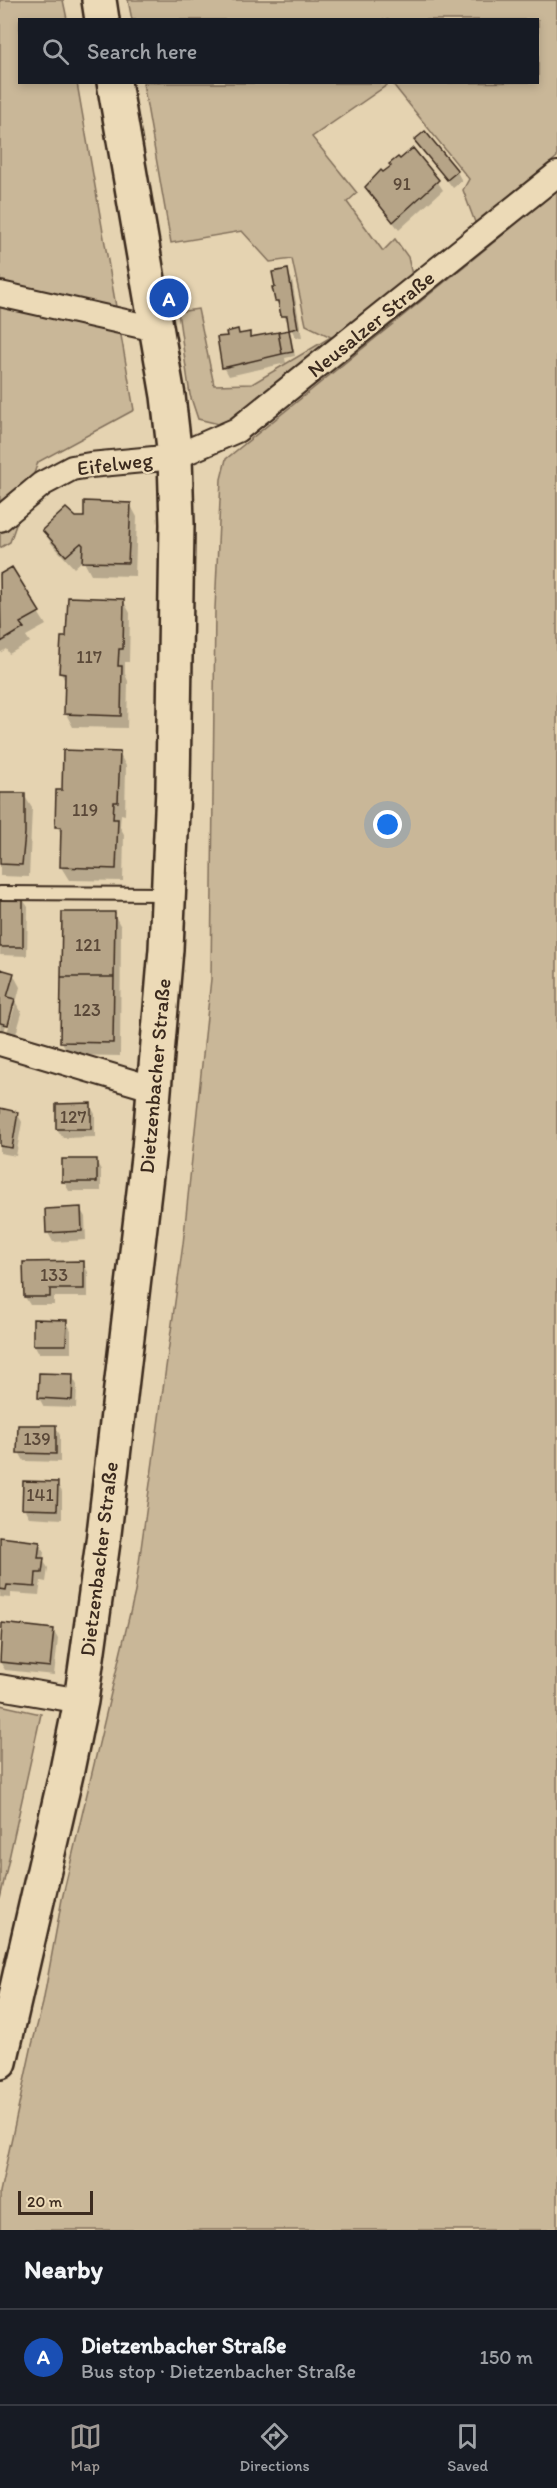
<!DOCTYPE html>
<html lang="en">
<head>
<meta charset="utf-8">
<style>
	:root { --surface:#171b24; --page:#242831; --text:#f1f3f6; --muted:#9ea1a6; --line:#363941; --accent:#9f9995 }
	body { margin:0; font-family:Itim,sans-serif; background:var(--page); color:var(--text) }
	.scale { position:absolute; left:18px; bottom:15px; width:75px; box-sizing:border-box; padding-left:6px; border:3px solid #3b2a1e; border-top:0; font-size:16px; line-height:21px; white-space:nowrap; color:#3b2a1e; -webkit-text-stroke:4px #ecdab7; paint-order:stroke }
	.you { position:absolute; left:388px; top:825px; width:21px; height:21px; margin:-15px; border:4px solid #fff; border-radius:50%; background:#1a73e8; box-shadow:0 0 0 9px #1a73e833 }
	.badge { display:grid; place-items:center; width:39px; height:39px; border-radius:50%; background:var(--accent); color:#fff; font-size:20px; font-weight:700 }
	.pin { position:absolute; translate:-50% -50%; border:3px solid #fff; box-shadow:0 2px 6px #0006 }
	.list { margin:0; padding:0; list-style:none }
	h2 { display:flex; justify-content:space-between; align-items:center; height:78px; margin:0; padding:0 24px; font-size:26px }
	h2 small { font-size:20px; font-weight:400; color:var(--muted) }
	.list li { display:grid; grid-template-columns:39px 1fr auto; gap:18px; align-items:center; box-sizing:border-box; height:96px; padding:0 24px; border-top:2px solid var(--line) }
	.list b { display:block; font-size:22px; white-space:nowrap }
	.list p { margin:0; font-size:20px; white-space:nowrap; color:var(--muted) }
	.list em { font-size:20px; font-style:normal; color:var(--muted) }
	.icon { flex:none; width:33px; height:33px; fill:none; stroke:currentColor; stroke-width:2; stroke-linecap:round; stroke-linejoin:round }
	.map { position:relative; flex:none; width:557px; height:2230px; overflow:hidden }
	.search { position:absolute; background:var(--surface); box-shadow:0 3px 9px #0003; left:18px; right:18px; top:18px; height:66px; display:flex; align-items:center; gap:15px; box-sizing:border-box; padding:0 21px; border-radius:0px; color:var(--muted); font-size:22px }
	.sheet { height:174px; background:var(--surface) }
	nav { display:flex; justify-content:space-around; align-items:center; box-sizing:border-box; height:84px; border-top:2px solid var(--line); background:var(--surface); font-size:16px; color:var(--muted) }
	nav a { display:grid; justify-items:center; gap:3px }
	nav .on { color:var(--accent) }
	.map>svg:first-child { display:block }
</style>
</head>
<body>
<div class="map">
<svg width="557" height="2230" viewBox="0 0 557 2230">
	<rect width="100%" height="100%" fill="#e5d3b1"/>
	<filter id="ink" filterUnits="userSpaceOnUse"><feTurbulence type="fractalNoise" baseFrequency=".0167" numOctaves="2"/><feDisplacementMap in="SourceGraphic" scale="12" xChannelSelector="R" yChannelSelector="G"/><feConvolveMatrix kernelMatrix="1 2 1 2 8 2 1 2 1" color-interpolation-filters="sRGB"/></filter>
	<g filter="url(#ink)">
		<path fill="#c9b798" stroke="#82705b" stroke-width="1.5" d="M0,0h63l4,19 -47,1v62l57,1 57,327 -96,52 -28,80 -10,6z
			M128,0h429v157l-81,68 -13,-35 6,-11 -77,-96 146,-1v-62h-406z
			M143,83h247l-78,54 45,56 -10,9 36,49 12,-12 13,18 4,18 -121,104 -7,-3 -34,31 -27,18 -25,-6 -8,-24 -12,-83 20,-3 16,76 38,-1 79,-47 -25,-12 -14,-66 -22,3 -28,-31 -71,12z
			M557,191v2039h-557v-38l32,-147 11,-42 19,-104 73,-307 48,-348 28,-265 4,-370 6,-130 5,-20z
			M0,1705l41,9 -41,185z"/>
		<path fill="#0003" fill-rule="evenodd" d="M416,140l41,32 5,9 -9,7z
			M383,174l54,7 6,9 -44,40 -32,-43z
			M287,271l5,9 10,57 -6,1 -20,-37z
			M237,331l3,4 9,-2 3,5 38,-7 5,25 -10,2 1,5 -57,13 -5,-9 4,-30z
			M130,504l7,13 -2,59 -44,-1 -8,-15 -9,8 -23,-25 -8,-13 32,-11h10z
			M11,569l35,56 -20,11 4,6 -21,12 -3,-5 -6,4v-77z
			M123,600l7,13 -1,49h-4v12l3,7 -1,47 -54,-1 -7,-13v-31l-5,-10 7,-34z
			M119,753l7,13 -1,49 -4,-1 -1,13 4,7 -1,47 -54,-1 -8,-13 1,-32 -5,-9 7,-34z
			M0,794l24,1 8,13 -3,69 -29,-1z
			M0,898h22l6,9 -1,49 -27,-1z
			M114,914l7,13 -1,129 -51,-1 -7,-13z
			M0,971l13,3 7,13 -4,16 6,10 -7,25 -15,-4zM12,1004l3,2 -8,27 -3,-1z
			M90,1105l5,9v23l-32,1 -6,-9v-23z
			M0,1110l17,3 5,9 -6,34 -16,-3z
			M64,1161h32l5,9v21h-32l-5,-9z
			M80,1208l5,9 1,23 -33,2 -5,-9 -1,-23z
			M83,1263l5,9v25h-34v8h-24l-5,-8z
			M66,1321l5,9v23h-32l-5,-9z
			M72,1376l5,9 -1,23 -32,-1 -5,-9z
			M55,1426l5,9v27l-36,-1 -5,-9z
			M57,1483l5,9v27l-33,-2 -5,-9z
			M0,1539l39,4 5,9 -1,8 5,8 -2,14 -5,-1 -2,14 -28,-2v5l-11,-1z
			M4,1625l49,5 5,9 -4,36 -49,-5 -5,-8z"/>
		<path fill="#b6a487" stroke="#3b2a1e" stroke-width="1.5" d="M425,131l33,40 -11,9 -33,-40z
			M413,148l26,32 -46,42 -28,-35 16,-17 2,2 8,-6 -2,-2 9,-7 2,2z
			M288,269l10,59 -9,2 -2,-14h-6l-3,-15h-3l-3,-14h3l-3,-15z
			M238,329l1,5 11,-2v5l28,-5 4,22 -60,14 -5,-31 10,-1 -1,-4z
			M289,330l4,22 -11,2 -4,-22z
			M84,501l47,2 -3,60 -46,-1 1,-17 -2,-2 -15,13 -24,-26 24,-22 10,9h8z
			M12,567l28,45 -20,11 4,5 -23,14 -1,-68z
			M68,597l56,2 -1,50h-4l-1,17h4l-1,50 -57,-2 1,-40 -6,-1 2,-36h5z
			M63,750l57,2 -2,50h-4l-1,17h5l-2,50 -56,-2 1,-40h-6l1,-37h6z
			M0,793h25v40l-3,32 -22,-1z
			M0,896l23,1v50h-23z
			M62,912h53l-1,65h-53z
			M0,969l14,4 -7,24 8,2 -7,26 -8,-2z
			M61,977h53l-1,66 -53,-1z
			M91,1103v26h-35v-25z
			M0,1108l18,4 -6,36 -12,-2z
			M62,1159h35v23h-35z
			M81,1207l1,24 -36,2 -1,-24z
			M84,1261v28h-34v8h-26l-1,-35z
			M33,1319l34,1 -1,25h-33z
			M39,1373l34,1 -1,26 -34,-2z
			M18,1425h38v29l-39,-1z
			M23,1481l35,1 -1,28 -35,-1z
			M0,1537l40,5 -2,16h6l-2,15h-6l-1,14 -28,-2 -1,5 -6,-1z
			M2,1623l52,6 -4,38 -50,-5z"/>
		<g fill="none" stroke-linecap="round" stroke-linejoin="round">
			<defs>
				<path id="lane" d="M0,893l167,1"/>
				<path id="street" d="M0,294l156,35
					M0,519l42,-35 30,-16 18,-3 85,-8 62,-27 320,-256
					M0,1043l155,46
					M0,1687l81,14"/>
				<path id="secondary" d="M99,0l3,20
					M0,2062l67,-292 14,-69 22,-159 46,-393 17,-200 7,-161 4,-264 -2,-67 -7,-61 -54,-314"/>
			</defs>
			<use href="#lane" stroke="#3b2a1e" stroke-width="16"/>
			<use href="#street" stroke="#3b2a1e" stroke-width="28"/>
			<use href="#secondary" stroke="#3b2a1e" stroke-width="38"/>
			<use href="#lane" stroke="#ecdab7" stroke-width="12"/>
			<use href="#street" stroke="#ecdab7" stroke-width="24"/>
			<use href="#secondary" stroke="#ecdab7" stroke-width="33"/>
		</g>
	</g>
	<g text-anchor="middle" stroke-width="4.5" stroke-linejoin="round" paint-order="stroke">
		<g font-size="18" fill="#5a4838">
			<text x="402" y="190">91</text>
			<text x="89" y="663">117</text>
			<text x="85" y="816">119</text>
			<text x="88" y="951">121</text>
			<text x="87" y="1016">123</text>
			<text x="73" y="1123">127</text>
			<text x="54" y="1281">133</text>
			<text x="37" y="1445">139</text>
			<text x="40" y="1501">141</text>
		</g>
		<g font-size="21" fill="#3b2a1e" stroke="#ecdab7">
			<text transform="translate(371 324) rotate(-39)" y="7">Neusalzer Straße</text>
			<text transform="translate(115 464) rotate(-7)" y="7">Eifelweg</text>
			<text transform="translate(155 1076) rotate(-85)" y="7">Dietzenbacher Straße</text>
			<text transform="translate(99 1559) rotate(-83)" y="7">Dietzenbacher Straße</text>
		</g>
	</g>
</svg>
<div class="scale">20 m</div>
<div class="you"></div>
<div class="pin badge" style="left:169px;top:298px;background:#1a4fb4">A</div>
<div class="search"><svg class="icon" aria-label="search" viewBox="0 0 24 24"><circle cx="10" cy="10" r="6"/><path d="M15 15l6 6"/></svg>Search here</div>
</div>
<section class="sheet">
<h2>Nearby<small></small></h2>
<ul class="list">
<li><span class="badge" style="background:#1a4fb4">A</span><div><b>Dietzenbacher Straße</b><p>Bus stop · Dietzenbacher Straße</p></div><em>150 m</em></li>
</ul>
</section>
<nav>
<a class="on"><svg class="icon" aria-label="map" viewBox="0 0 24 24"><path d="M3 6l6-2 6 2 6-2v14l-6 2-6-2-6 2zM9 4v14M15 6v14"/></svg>Map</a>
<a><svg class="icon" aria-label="directions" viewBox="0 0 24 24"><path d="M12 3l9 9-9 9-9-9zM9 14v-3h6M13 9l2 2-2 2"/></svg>Directions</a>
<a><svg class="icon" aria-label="saved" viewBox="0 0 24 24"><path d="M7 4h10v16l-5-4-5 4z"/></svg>Saved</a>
</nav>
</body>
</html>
